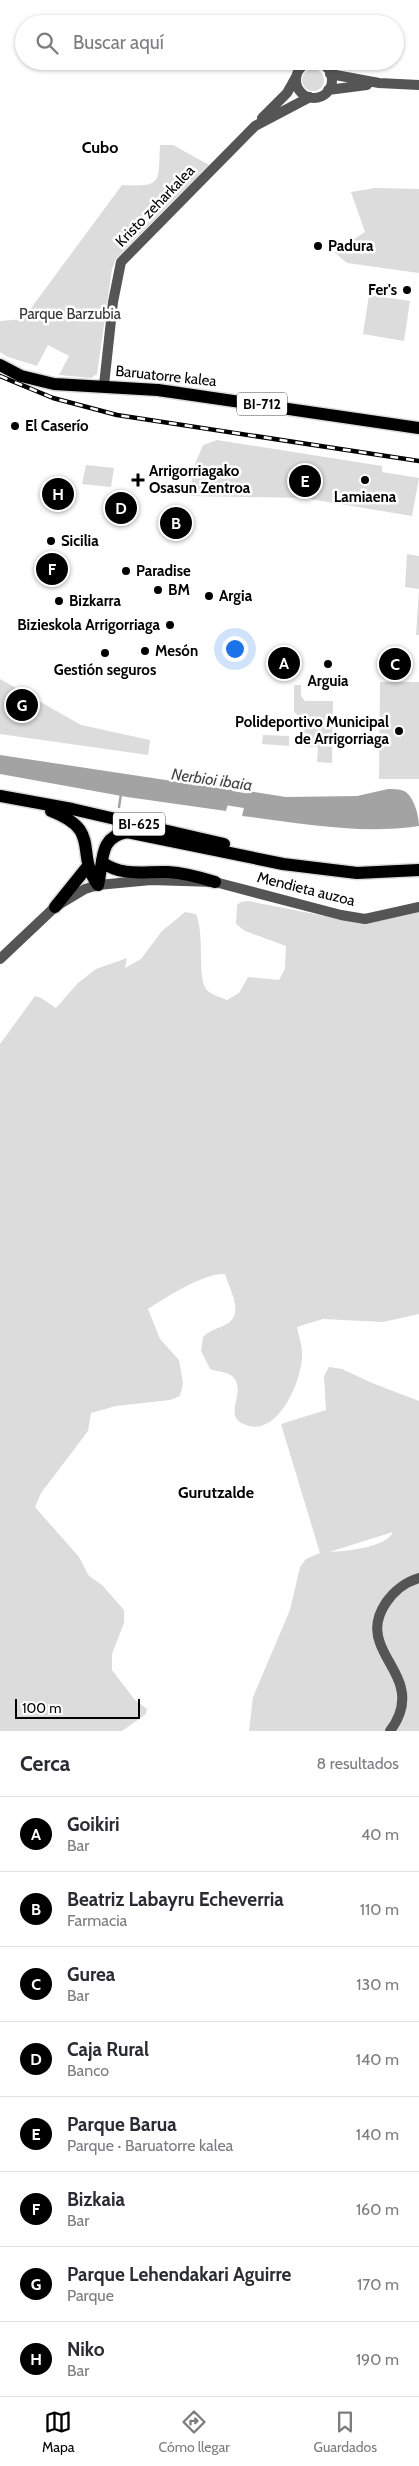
<!DOCTYPE html>
<html lang="es">
<head>
<meta charset="utf-8">
<style>
	:root { --surface:#fff; --page:#f2f2f3; --text:#2b2b33; --muted:#7c7c81; --line:#e1e1e2; --accent:#000 }
	body { margin:0; font-family:Cabin,sans-serif; background:var(--page); color:var(--text) }
	.scale { position:absolute; left:15px; bottom:12px; width:125px; box-sizing:border-box; padding-left:5px; border:2px solid #000; border-top:0; font-size:14px; line-height:18px; white-space:nowrap; color:#000; -webkit-text-stroke:4px #fff; paint-order:stroke }
	.you { position:absolute; left:234px; top:648px; width:18px; height:18px; margin:-12px; border:4px solid #fff; border-radius:50%; background:#1a73e8; box-shadow:0 0 0 8px #1a73e833 }
	.badge { display:grid; place-items:center; width:32px; height:32px; border-radius:50%; background:var(--accent); color:#fff; font-size:16px; font-weight:700 }
	.pin { position:absolute; translate:-50% -50%; border:2px solid #fff; box-shadow:0 1px 5px #0006 }
	.list { margin:0; padding:0; list-style:none }
	h2 { display:flex; justify-content:space-between; align-items:center; height:65px; margin:0; padding:0 20px; font-size:21px }
	h2 small { font-size:16px; font-weight:400; color:var(--muted) }
	.list li { display:grid; grid-template-columns:32px 1fr auto; gap:15px; align-items:center; box-sizing:border-box; height:75px; padding:0 20px; border-top:1px solid var(--line) }
	.list b { display:block; font-size:19px; white-space:nowrap }
	.list p { margin:0; font-size:16px; white-space:nowrap; color:var(--muted) }
	.list em { font-size:16px; font-style:normal; color:var(--muted) }
	.icon { flex:none; width:28px; height:28px; fill:none; stroke:currentColor; stroke-width:2; stroke-linecap:round; stroke-linejoin:round }
	.map { position:relative; flex:none; width:419px; height:1731px; overflow:hidden }
	.search { position:absolute; background:var(--surface); box-shadow:0 1px 4px #0004; left:15px; right:15px; top:15px; height:55px; display:flex; align-items:center; gap:12px; box-sizing:border-box; padding:0 18px; border-radius:28px; color:var(--muted); font-size:19px }
	.sheet { height:665px; background:var(--surface) }
	nav { display:flex; justify-content:space-around; align-items:center; box-sizing:border-box; height:70px; border-top:1px solid var(--line); background:var(--surface); font-size:14px; color:var(--muted) }
	nav a { display:grid; justify-items:center; gap:2px }
	nav .on { color:var(--accent) }
	.map>svg:first-child { display:block }
</style>
</head>
<body>
<div class="map">
<svg width="419" height="1731" viewBox="0 0 419 1731">
	<rect width="100%" height="100%" fill="#fff"/>
	<path fill="#dcdcdc" fill-rule="evenodd" d="M302 80a11 11 0 1 1 22 0a11 11 0 1 1-22 0Z
		M160,145h13l36,20 -93,94 -4,10 -15,105 -6,4 -32,-3 10,-19 -21,-11 -11,21 -29,-9 -8,-5v-31l23,-2 99,-134c41,2 36,-2 38,-40z
		M375,188l44,1v84l-72,-10 -13,-11 31,-20 -14,-40z
		M369,295l41,6 -6,40 -41,-7z
		M217,440l165,26v6l37,6 -7,38 -108,-18 -114,-2 2,-18 -28,-3 1,-9 28,3 10,-24z
		M86,465l28,3 -3,19 -29,-3z
		M407,554l12,2v79h-3l3,-46 -14,-2z
		M0,679l81,46 69,15 -2,15 -148,-21z
		M380,682h39v97h-40z
		M294,685h7v11l4,5h28l-1,62 -15,-1 1,-15 -19,-1v-30l-5,-4z
		M263,735l26,1v10l-27,-2z
		M248,901l92,18 79,-9v404l-36,8 -60,-3 -26,8c2,10 6,20 5,30 -1,25 -24,80 -56,68 -26,-9 3,-33 -14,-49 -6,-5 -15,-4 -22,-7l-9,-18 2,-14c7,-7 16,-9 24,-13 18,-11 2,-35 -2,-50 -19,-2 -61,24 -77,35l12,30 19,21 4,23 -3,13 -10,4 -54,6 -25,7 -3,18 -47,62 -6,14 44,50 10,19 13,9 22,25v13l-12,31v16l23,30 12,9 -1,5 -24,17h-122v-687l35,-48 6,2 15,10 22,-25 18,-14 31,-11 -2,10 16,-9 21,-28 23,-19 11,2c9,22 1,61 10,75 5,6 14,8 21,11l12,-7 9,-16 31,3 6,-11 1,-23 -41,-15 -9,-7 1,-19 4,-3z
		M329,1367l13,2 30,14 47,18v330h-170l4,-34 37,-87 10,-43 6,-8 14,-6 -39,-129 45,-14 -2,-34zM393,1532c-7,16 -48,19 -64,20z"/>
	<path fill="#a3a3a3" d="M0,755l232,35 -6,21 -99,-14 -127,-23z
		M388,789c5,0 11,0 16,2 10,5 15,25 15,35 -60,9 -118,-3 -177,-10l6,-25 38,6 71,-1z"/>
	<g fill="none" stroke-linecap="round" stroke-linejoin="round">
		<path stroke="#a3a3a3" stroke-width="2.5" d="M119,807l2,-13"/>
		<path stroke="#a3a3a3" stroke-width="15" d="M211,795l54,9"/>
		<defs>
			<path id="primary" d="M0,365l21,11 33,8 104,6 261,38
				M0,796l72,13 152,35
				M51,811c52,20 23,41 47,74
				M103,863c21,14 41,8 65,9 16,1 31,5 47,10
				M98,885c6,-24 0,-48 29,-53l156,32 74,9 62,-3
				M55,907l33,-41"/>
		</defs>
		<use href="#primary" stroke="#dbdbdb" stroke-width="15"/>
		<path stroke="#555" stroke-width="10" d="M296 80a18 18 0 1 1 36 0a18 18 0 1 1-36 0Z
			M330,74l49,9 40,2
			M328,90l39,-5
			M262,118l25,-25 9,-16
			M104,385l9,-83 8,-40 134,-136 55,-29
			M0,959l55,-52 30,-18 13,-4 53,-5 64,2 126,33 24,4 54,-12
			M390,1731c9,-12 15,-27 11,-43 -3,-15 -16,-30 -21,-45 -11,-28 14,-58 39,-65"/>
		<use href="#primary" stroke="#000" stroke-width="12"/>
		<defs>
			<path id="rail" d="M0,376l53,22 64,17 302,46"/>
		</defs>
		<use href="#rail" stroke="#000" stroke-width="4.5"/>
		<use href="#rail" stroke="#fff" stroke-width="2.5" stroke-dasharray="8" stroke-linecap="butt"/>
	</g>
	<g fill="#000" stroke="#fff" stroke-width="2">
		<circle cx="318" cy="246" r="5"/>
		<circle cx="407" cy="290" r="5"/>
		<circle cx="15" cy="426" r="5"/>
		<path d="M135.5 472.5h5v5h5v5h-5v5h-5v-5h-5v-5h5z"/>
		<circle cx="365" cy="480" r="5"/>
		<circle cx="51" cy="541" r="5"/>
		<circle cx="126" cy="571" r="5"/>
		<circle cx="158" cy="590" r="5"/>
		<circle cx="209" cy="596" r="5"/>
		<circle cx="59" cy="601" r="5"/>
		<circle cx="170" cy="625" r="5"/>
		<circle cx="145" cy="651" r="5"/>
		<circle cx="105" cy="653" r="5"/>
		<circle cx="328" cy="664" r="5"/>
		<circle cx="399" cy="731" r="5"/>
	</g>
	<g text-anchor="middle" stroke-width="5" stroke-linejoin="round" paint-order="stroke">
		<g fill="#fff" stroke="#4c4c4c" stroke-width="1">
			<rect x="237" y="392.5" width="50" height="23" rx="4"/>
			<rect x="113" y="812.5" width="52" height="23" rx="4"/>
		</g>
		<g font-size="14" font-weight="bold" fill="#000">
			<text x="262" y="409">BI-712</text>
			<text x="139" y="829">BI-625</text>
		</g>
		<g font-size="15" fill="#000" stroke="#fff">
			<text transform="translate(155 206) rotate(-46)" y="5">Kristo zeharkalea</text>
			<text transform="translate(166 376) rotate(6)" y="5">Baruatorre kalea</text>
			<text transform="translate(306 889) rotate(14)" y="5">Mendieta auzoa</text>
		</g>
		<g font-size="15" font-weight="bold" fill="#000" stroke="#fff" text-anchor="start">
			<text x="328" y="251">Padura</text>
			<text x="397" y="295" text-anchor="end">Fer's</text>
			<text x="25" y="431">El Caserío</text>
			<text x="149" y="476">Arrigorriagako<tspan x="149" dy="17">Osasun Zentroa</tspan></text>
			<text x="365" y="502" text-anchor="middle">Lamiaena</text>
			<text x="61" y="546">Sicilia</text>
			<text x="136" y="576">Paradise</text>
			<text x="168" y="595">BM</text>
			<text x="219" y="601">Argia</text>
			<text x="69" y="606">Bizkarra</text>
			<text x="160" y="630" text-anchor="end">Bizieskola Arrigorriaga</text>
			<text x="155" y="656">Mesón</text>
			<text x="105" y="675" text-anchor="middle">Gestión seguros</text>
			<text x="328" y="686" text-anchor="middle">Arguia</text>
			<text x="389" y="727" text-anchor="end">Polideportivo Municipal<tspan x="389" dy="17">de Arrigorriaga</tspan></text>
		</g>
		<g font-size="15" fill="#333" stroke="#fff">
			<text x="70" y="319">Parque Barzubia</text>
		</g>
		<g font-size="16" font-weight="bold" fill="#000" stroke="#fff">
			<text x="100" y="153">Cubo</text>
			<text x="216" y="1498">Gurutzalde</text>
		</g>
		<g font-size="16" font-style="italic" fill="#444" stroke="#fff">
			<text transform="translate(212 779) rotate(8)" y="6">Nerbioi ibaia</text>
		</g>
	</g>
</svg>
<div class="scale">100 m</div>
<div class="you"></div>
<div class="pin badge" style="left:284px;top:663px">A</div>
<div class="pin badge" style="left:176px;top:523px">B</div>
<div class="pin badge" style="left:395px;top:664px">C</div>
<div class="pin badge" style="left:121px;top:508px">D</div>
<div class="pin badge" style="left:305px;top:481px">E</div>
<div class="pin badge" style="left:52px;top:569px">F</div>
<div class="pin badge" style="left:22px;top:705px">G</div>
<div class="pin badge" style="left:58px;top:494px">H</div>
<div class="search"><svg class="icon" aria-label="search" viewBox="0 0 24 24"><circle cx="10" cy="10" r="6"/><path d="M15 15l6 6"/></svg>Buscar aquí</div>
</div>
<section class="sheet">
<h2>Cerca<small>8 resultados</small></h2>
<ul class="list">
<li><span class="badge">A</span><div><b>Goikiri</b><p>Bar</p></div><em>40 m</em></li>
<li><span class="badge">B</span><div><b>Beatriz Labayru Echeverria</b><p>Farmacia</p></div><em>110 m</em></li>
<li><span class="badge">C</span><div><b>Gurea</b><p>Bar</p></div><em>130 m</em></li>
<li><span class="badge">D</span><div><b>Caja Rural</b><p>Banco</p></div><em>140 m</em></li>
<li><span class="badge">E</span><div><b>Parque Barua</b><p>Parque · Baruatorre kalea</p></div><em>140 m</em></li>
<li><span class="badge">F</span><div><b>Bizkaia</b><p>Bar</p></div><em>160 m</em></li>
<li><span class="badge">G</span><div><b>Parque Lehendakari Aguirre</b><p>Parque</p></div><em>170 m</em></li>
<li><span class="badge">H</span><div><b>Niko</b><p>Bar</p></div><em>190 m</em></li>
</ul>
</section>
<nav>
<a class="on"><svg class="icon" aria-label="map" viewBox="0 0 24 24"><path d="M3 6l6-2 6 2 6-2v14l-6 2-6-2-6 2zM9 4v14M15 6v14"/></svg>Mapa</a>
<a><svg class="icon" aria-label="directions" viewBox="0 0 24 24"><path d="M12 3l9 9-9 9-9-9zM9 14v-3h6M13 9l2 2-2 2"/></svg>Cómo llegar</a>
<a><svg class="icon" aria-label="saved" viewBox="0 0 24 24"><path d="M7 4h10v16l-5-4-5 4z"/></svg>Guardados</a>
</nav>
</body>
</html>
